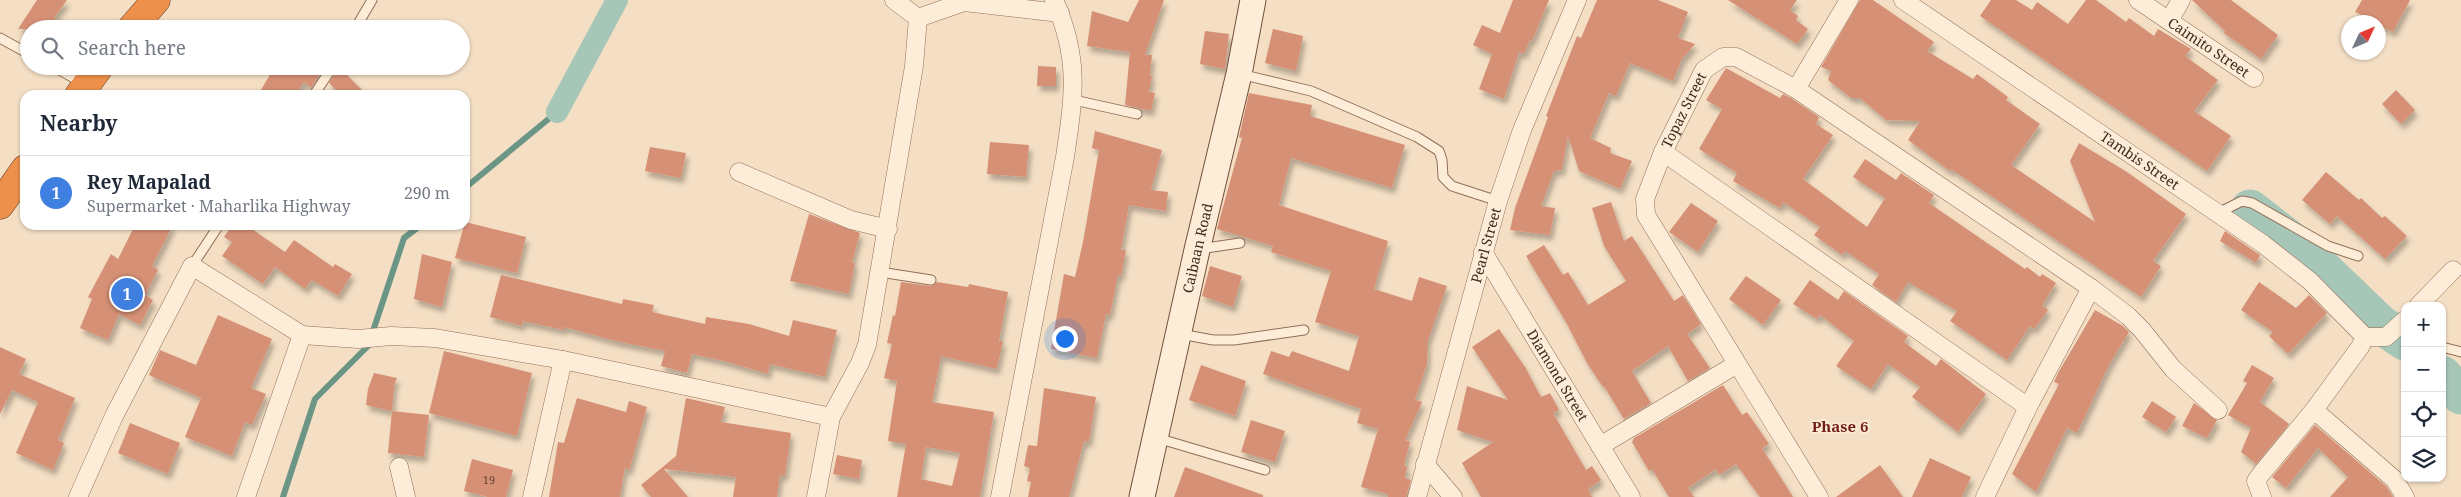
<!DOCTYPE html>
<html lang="en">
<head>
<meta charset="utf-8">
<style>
	:root { --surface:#fff; --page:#f2f2f3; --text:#1f2937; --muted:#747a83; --line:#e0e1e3; --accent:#ea580c }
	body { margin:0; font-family:"Noto Serif",serif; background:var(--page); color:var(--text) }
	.controls { position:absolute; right:15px; bottom:15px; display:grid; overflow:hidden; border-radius:10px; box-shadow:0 1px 4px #0004 }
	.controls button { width:45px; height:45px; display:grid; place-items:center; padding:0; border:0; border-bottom:1px solid var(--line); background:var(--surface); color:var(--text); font:25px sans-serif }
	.compass { position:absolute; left:2341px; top:15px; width:45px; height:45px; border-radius:50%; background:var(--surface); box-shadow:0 1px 4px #0004; rotate:46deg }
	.you { position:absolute; left:1064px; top:338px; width:18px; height:18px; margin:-12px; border:4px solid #fff; border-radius:50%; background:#1a73e8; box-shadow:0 0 0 8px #1a73e833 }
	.badge { display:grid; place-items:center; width:32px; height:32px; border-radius:50%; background:var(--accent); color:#fff; font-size:16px; font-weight:700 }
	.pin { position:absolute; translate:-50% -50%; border:2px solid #fff; box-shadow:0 1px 5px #0006 }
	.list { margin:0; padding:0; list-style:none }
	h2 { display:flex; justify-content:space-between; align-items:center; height:65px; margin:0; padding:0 20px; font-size:21px }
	h2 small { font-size:16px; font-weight:400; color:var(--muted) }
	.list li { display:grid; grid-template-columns:32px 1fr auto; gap:15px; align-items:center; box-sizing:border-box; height:75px; padding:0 20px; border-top:1px solid var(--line) }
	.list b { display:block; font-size:19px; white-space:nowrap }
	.list p { margin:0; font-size:16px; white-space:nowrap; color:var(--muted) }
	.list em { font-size:16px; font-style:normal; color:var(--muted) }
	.icon { flex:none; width:28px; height:28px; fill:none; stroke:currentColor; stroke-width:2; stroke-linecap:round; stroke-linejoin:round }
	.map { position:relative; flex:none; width:2461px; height:497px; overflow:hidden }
	.search { position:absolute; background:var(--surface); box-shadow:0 1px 4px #0004; left:20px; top:20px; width:450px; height:55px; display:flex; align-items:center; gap:12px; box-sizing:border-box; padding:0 18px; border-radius:28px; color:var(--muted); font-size:19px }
	.panel { position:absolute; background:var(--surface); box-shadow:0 1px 4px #0004; left:20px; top:90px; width:450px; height:140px; border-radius:15px }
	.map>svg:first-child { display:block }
</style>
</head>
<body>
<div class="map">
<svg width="2461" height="497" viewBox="0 0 2461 497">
	<defs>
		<filter id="shadow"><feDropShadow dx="3" dy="5.5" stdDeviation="2.5" flood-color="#0004"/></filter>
	</defs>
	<rect width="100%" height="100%" fill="#f4dfc4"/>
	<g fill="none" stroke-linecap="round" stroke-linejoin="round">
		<path stroke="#6b9686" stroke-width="6" d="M465,188l92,-76
			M283,497l32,-98 53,-53 36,-108 17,-13"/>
		<path stroke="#a6c6b8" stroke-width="22" d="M557,112l60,-112"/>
		<path stroke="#a6c6b8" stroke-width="39" d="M2250,209l54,42 76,73 25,17
			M2442,375l19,20"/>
	</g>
	<path fill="#d69075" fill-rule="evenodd" filter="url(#shadow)" d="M37,0h30l-13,18 16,11h-52z
		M1139,0h25l-19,55h7l-2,20 2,1 -3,16 6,1 -4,18 -26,-6 5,-53 -43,-6 5,-35 36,11z
		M1513,0h36l-17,41 -2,-1 -6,14 -5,-2 -15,47 -25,-10 13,-35 -19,-9 9,-20 18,8z
		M1597,0h61l30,12 -10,26 17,6 -13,15 -9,22 -43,-18 -14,33 -7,-3 -19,45 21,10 -1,5 22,8 -12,28 -41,-18 -11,-35 -6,34 -8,1 -13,35 14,2 -5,27 -40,-5 5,-22 33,-91 -2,-1 31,-80 4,2z
		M1728,0h69l-7,10 8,6 -2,4 12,9 -11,15z
		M1860,0h13l61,42 -7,9 46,28 4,-5 31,23 -2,3 34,24 -29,41 84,57 -25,-61 9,-18 48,29 59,42 -33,47 8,5 -20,31 -190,-128 -1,2 -42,-31 12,-19 -34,-1 -26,-22h-9l-23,-18 3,-9 -10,-4z
		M1991,0h25l16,10 5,-8 31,22 18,-24h10l30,22 3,-4 25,18 4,-7 33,20 -6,7 33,24 -24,31 37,25 -24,35 -227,-155z
		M2192,0h39l47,35 -17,24 -37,-26 1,-2z
		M2362,0h48l-17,32 -15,-7v-3l-23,-10z
		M1273,29l30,7 -7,35 -31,-8z
		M1205,31l24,3 -4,35 -25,-5z
		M275,66h50l-14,22 -7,-6 -9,13h-37z
		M1038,66l18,1v19h-19z
		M339,67l28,28h-26l-12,-12z
		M1726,68l54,30 3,-4 8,4 28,19 -3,7 17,11 -30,44 64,48 18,-29 -32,-21 12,-18 31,21 5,-7 33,22 -5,8 96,66 2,-2 13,10 2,-3 14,9 -14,22 6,5 -14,19 -4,-3 -23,34 -57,-39 7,-10 -49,-29 -12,20 -24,-17 7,-11 -34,-23 -3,4 -28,-20 6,-8 -37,-25 -3,6 -47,-27 4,-8 -38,-24 23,-40 -16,-9z
		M2396,90l19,20 -14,14 -19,-20z
		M1249,93l63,12 -2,11 95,29 -13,43 -101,-30 -12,47 109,36 -14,48 38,12 7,-24 28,9 -19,54 -1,24 -12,36 7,2 -17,38 5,2 -6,23 3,2 -2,11 6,2 -5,17h-18l-1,-3 -26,-7 17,-58 -21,-6 4,-14 -98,-35 8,-23 18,6 3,-6 57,20 10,-35 -44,-14 16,-51 -60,-19 2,-6 -56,-17 25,-91 -3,-1z
		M1095,131l67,19 -11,40 17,2 -2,19 -37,-6 -8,45h5l-5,26 -3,-1 -8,40 -4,-1 -9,44 -46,-9 13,-75 11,3 8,-35 16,-92 -7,-2z
		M990,142l39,3 -3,32 -39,-3z
		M650,147l36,6 -5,25 -36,-7z
		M2326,172l33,28 2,-2 21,20 3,-2 22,20 -22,23 -48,-43 -7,8 -28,-24z
		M1611,202l13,39 8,-5 42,65 9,-6 18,29 -14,10 23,34 -22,13 -20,-35 -36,25 19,32 -27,16 -20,-33 -1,1 -16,-24 -21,-41 -40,-66 18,-11 19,30 5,-3 20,33 38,-24 -22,-35 -12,-38z
		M1691,203l27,18 -20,31 -29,-20z
		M809,214l51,19 -8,29 3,1 -6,31 -59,-13z
		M465,222l61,15 -9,36 -62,-15z
		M135,225h38l-21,41 6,4 -13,25 8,5 -13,25 -21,-11 -11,26 -28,-12 12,-29 -4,-2 23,-43 7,5z
		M232,225h14l39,27 9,-12 39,27 2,-3 17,10 -14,22 -26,-16 -7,9 -30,-22 -12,17 -41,-28 10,-14 -8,-5z
		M2225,231l35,24 -4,8 -36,-22z
		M422,254l30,8 -10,45 -28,-8z
		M1210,266l32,10 -9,31 -31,-11z
		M501,275l121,29 1,-5 31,6 -2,7 53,12 1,-7 43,7 40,12 4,-16 44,10 -12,47 -55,-13 -2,10 -44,-13 -32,-7 -5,19 -26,-7 4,-15 -50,-10 -51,-14v3l-41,-9 -1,5 -32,-9z
		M1746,276l35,24 -18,25 -34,-26z
		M1810,280l28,20 6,-9 64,45 -4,6 32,24 5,-7 45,35 -28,38 -46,-35 8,-10 -32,-23 -17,25 -35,-23 18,-25 -34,-26 -3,4 -24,-15z
		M901,282l30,4 6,-4 31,5 1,-3 39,8 -9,49h4l-6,28 -56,-13 -9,46 62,10 -14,85h-83l9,-53 -18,-3 9,-60 -13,-3 8,-34 -5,-1 6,-28 2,1zM926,447l34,6 -8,33 -31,-7z
		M2259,282l37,26 13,-13 18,18 -39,41 -19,-18 4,-4 -32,-22z
		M2095,310l28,16 6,6 -20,33 -32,68 -10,-5 -31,64 -24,-18 47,-90 -5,-2 4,-9z
		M218,315l54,24 -21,49 15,6 -14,31 -7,-3 -13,34 -47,-19 16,-39 -52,-23 11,-25 36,15z
		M1499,329l26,38 16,30 9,-4 9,17 -6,3 33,57 6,-4 9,14 -13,9 4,8h-111l-19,-34 31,-21 -36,-12 10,-44 41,14 -36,-53z
		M0,347l26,12 -7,15 56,24 -17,42 6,3 -11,27 -37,-17 22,-51 -26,-12 -12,24z
		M444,351l88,22 -15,63 -88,-23z
		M1201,365l45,16 -11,35 -46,-16z
		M2252,365l22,13 -14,24 29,22 -33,40 -15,-12 10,-24 -23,-13 19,-32 -4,-2z
		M374,373l23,5 -3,8 -2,25 -26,-6 2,-16z
		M1723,385l19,30 5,-3 22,32 -7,4 31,49h-33l-24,-33 -17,11 -3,-6 -28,19 6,9h-25l-17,-28 -3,2 -17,-29 2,-4z
		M1044,388l52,9 -7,45 -5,-1 -15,56h-41l3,-15 -4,-1 3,-13 -6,-2 4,-21 9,1z
		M577,398l49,14 3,-11 18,6 -18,64 -4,-4 -5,30h-71l9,-55 6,1z
		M686,398l39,9 -4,15 70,11 -6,43 -5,-1 -3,22h-44l3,-20 -72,-8 24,28h-37l-10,-12 35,-29z
		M2152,401l24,16 -10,15 -24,-15z
		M2194,403l23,17 -10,18 -25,-12z
		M392,411l37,4 -5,42 -36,-4z
		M1251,420l34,11 -10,31 -34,-10z
		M130,423l50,20 -12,31 -50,-21z
		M2315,425l72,62 6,10h-63l18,-20 -30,-29 -32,40 -14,-11z
		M837,455l25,5 -3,19 -26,-5z
		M1930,458l41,19 -9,20h-50z
		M472,459l41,11 -7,27h-18l-24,-6z
		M1880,465l23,32h-67z
		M1185,467l78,28v2h-89z"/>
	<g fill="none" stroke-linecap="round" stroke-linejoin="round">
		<defs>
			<path id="lane" d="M355,29l17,-29
				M0,38l29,16
				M52,66l33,18
				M1240,74l71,17 106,46 22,14 3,9 1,17 9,9 46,15
				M314,95l19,-29
				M1074,100l63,14
				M2218,213l24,-12 10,2 76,43 30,10
				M1199,249l41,-6
				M192,266l27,-41
				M880,272l51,8
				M1180,334l33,6h21l70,-10
				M2442,347l19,5
				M1157,438l108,32"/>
			<g id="street">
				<path id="s1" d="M1903,0l360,244 47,37 55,56"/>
				<path id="s2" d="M2138,0l116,78"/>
				<path d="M918,18l46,-16 96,11"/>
				<path d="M2169,21l12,-21"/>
				<path d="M1796,89l53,-89"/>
				<path d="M1663,152l365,255"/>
				<path d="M739,172l112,48 37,9"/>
				<path id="s3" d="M1483,252l148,245"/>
				<path d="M2418,306l35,-36"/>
				<path d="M2365,337h21l19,-17"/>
				<path d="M2314,410l81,70 10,17"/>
				<path d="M1600,446l137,-82"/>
				<path d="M1425,464l28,33"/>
				<path d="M399,467l7,30"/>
				<path d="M78,497l36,-81 78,-150 110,69 56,4 33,-3 44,2 128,22 268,57"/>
				<path d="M246,497l56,-162"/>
				<path d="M532,497l31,-137"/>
				<path d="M816,497l15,-80 29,-54 7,-18 47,-279 4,-48 -24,-18"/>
				<path d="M1000,497l65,-340c9,-61 15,-99 -11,-157"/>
				<path id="s4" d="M1417,497l81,-296 24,-71 55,-130"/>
				<path id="s5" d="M1819,497l-173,-282 -1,-16 18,-47 41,-82 19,-13h13l60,32 295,199 37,28 14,14 31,39 45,41"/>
				<path d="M1985,497l43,-90 63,-119"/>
				<path d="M2262,497l-6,-16 5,-7 53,-64 46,-63 5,-10"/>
			</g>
			<g id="secondary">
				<path id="s6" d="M1142,497l55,-247 42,-176 14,-74"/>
			</g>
			<path id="highway" d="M131,29l25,-29
				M79,95l21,-29
				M0,205l25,-36"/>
		</defs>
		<use href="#lane" stroke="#916e57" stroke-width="11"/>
		<use href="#street" stroke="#916e57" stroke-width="19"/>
		<use href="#secondary" stroke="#734f3a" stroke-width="27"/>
		<use href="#highway" stroke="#5e3d2c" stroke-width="29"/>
		<use href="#lane" stroke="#fdedd8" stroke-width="9"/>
		<use href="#street" stroke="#fdedd8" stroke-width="18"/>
		<use href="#secondary" stroke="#fdedd8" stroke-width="25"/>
		<use href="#highway" stroke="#ed904b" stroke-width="28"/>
	</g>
	<g text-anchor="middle" stroke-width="4" stroke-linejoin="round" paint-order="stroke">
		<g font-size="11" fill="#654333">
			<text x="489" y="484">19</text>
		</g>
		<g font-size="14" fill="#3f291d" stroke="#faead4">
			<text dy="5" stroke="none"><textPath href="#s2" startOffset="85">Caimito Street</textPath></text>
			<text dy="5" stroke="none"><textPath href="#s5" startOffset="444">Topaz Street</textPath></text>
			<text dy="5" stroke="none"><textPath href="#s1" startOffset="286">Tambis Street</textPath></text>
			<text dy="5" stroke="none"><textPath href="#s4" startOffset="261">Pearl Street</textPath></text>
			<text dy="5" stroke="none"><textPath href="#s6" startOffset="255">Caibaan Road</textPath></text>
			<text dy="5" stroke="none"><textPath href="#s3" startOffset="144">Diamond Street</textPath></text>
		</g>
		<g font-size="15" font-weight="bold" fill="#721d17" stroke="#faead4">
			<text x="1840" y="432">Phase 6</text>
		</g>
	</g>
</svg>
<div class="controls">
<button>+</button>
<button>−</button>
<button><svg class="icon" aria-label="locate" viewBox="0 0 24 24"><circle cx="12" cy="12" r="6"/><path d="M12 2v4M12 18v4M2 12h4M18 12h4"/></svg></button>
<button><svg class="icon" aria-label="layers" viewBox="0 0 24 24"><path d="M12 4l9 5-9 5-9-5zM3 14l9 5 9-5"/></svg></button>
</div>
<svg class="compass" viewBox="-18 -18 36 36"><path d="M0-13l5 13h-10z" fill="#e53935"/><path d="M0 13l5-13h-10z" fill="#747a83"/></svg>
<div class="you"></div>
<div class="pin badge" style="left:127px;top:294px;background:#3f7fe0">1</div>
<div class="search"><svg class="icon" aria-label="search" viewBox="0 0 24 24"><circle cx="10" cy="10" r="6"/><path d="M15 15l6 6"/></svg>Search here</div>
<section class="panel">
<h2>Nearby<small></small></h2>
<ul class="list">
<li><span class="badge" style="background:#3f7fe0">1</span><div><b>Rey Mapalad</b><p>Supermarket · Maharlika Highway</p></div><em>290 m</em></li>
</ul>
</section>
</div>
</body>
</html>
